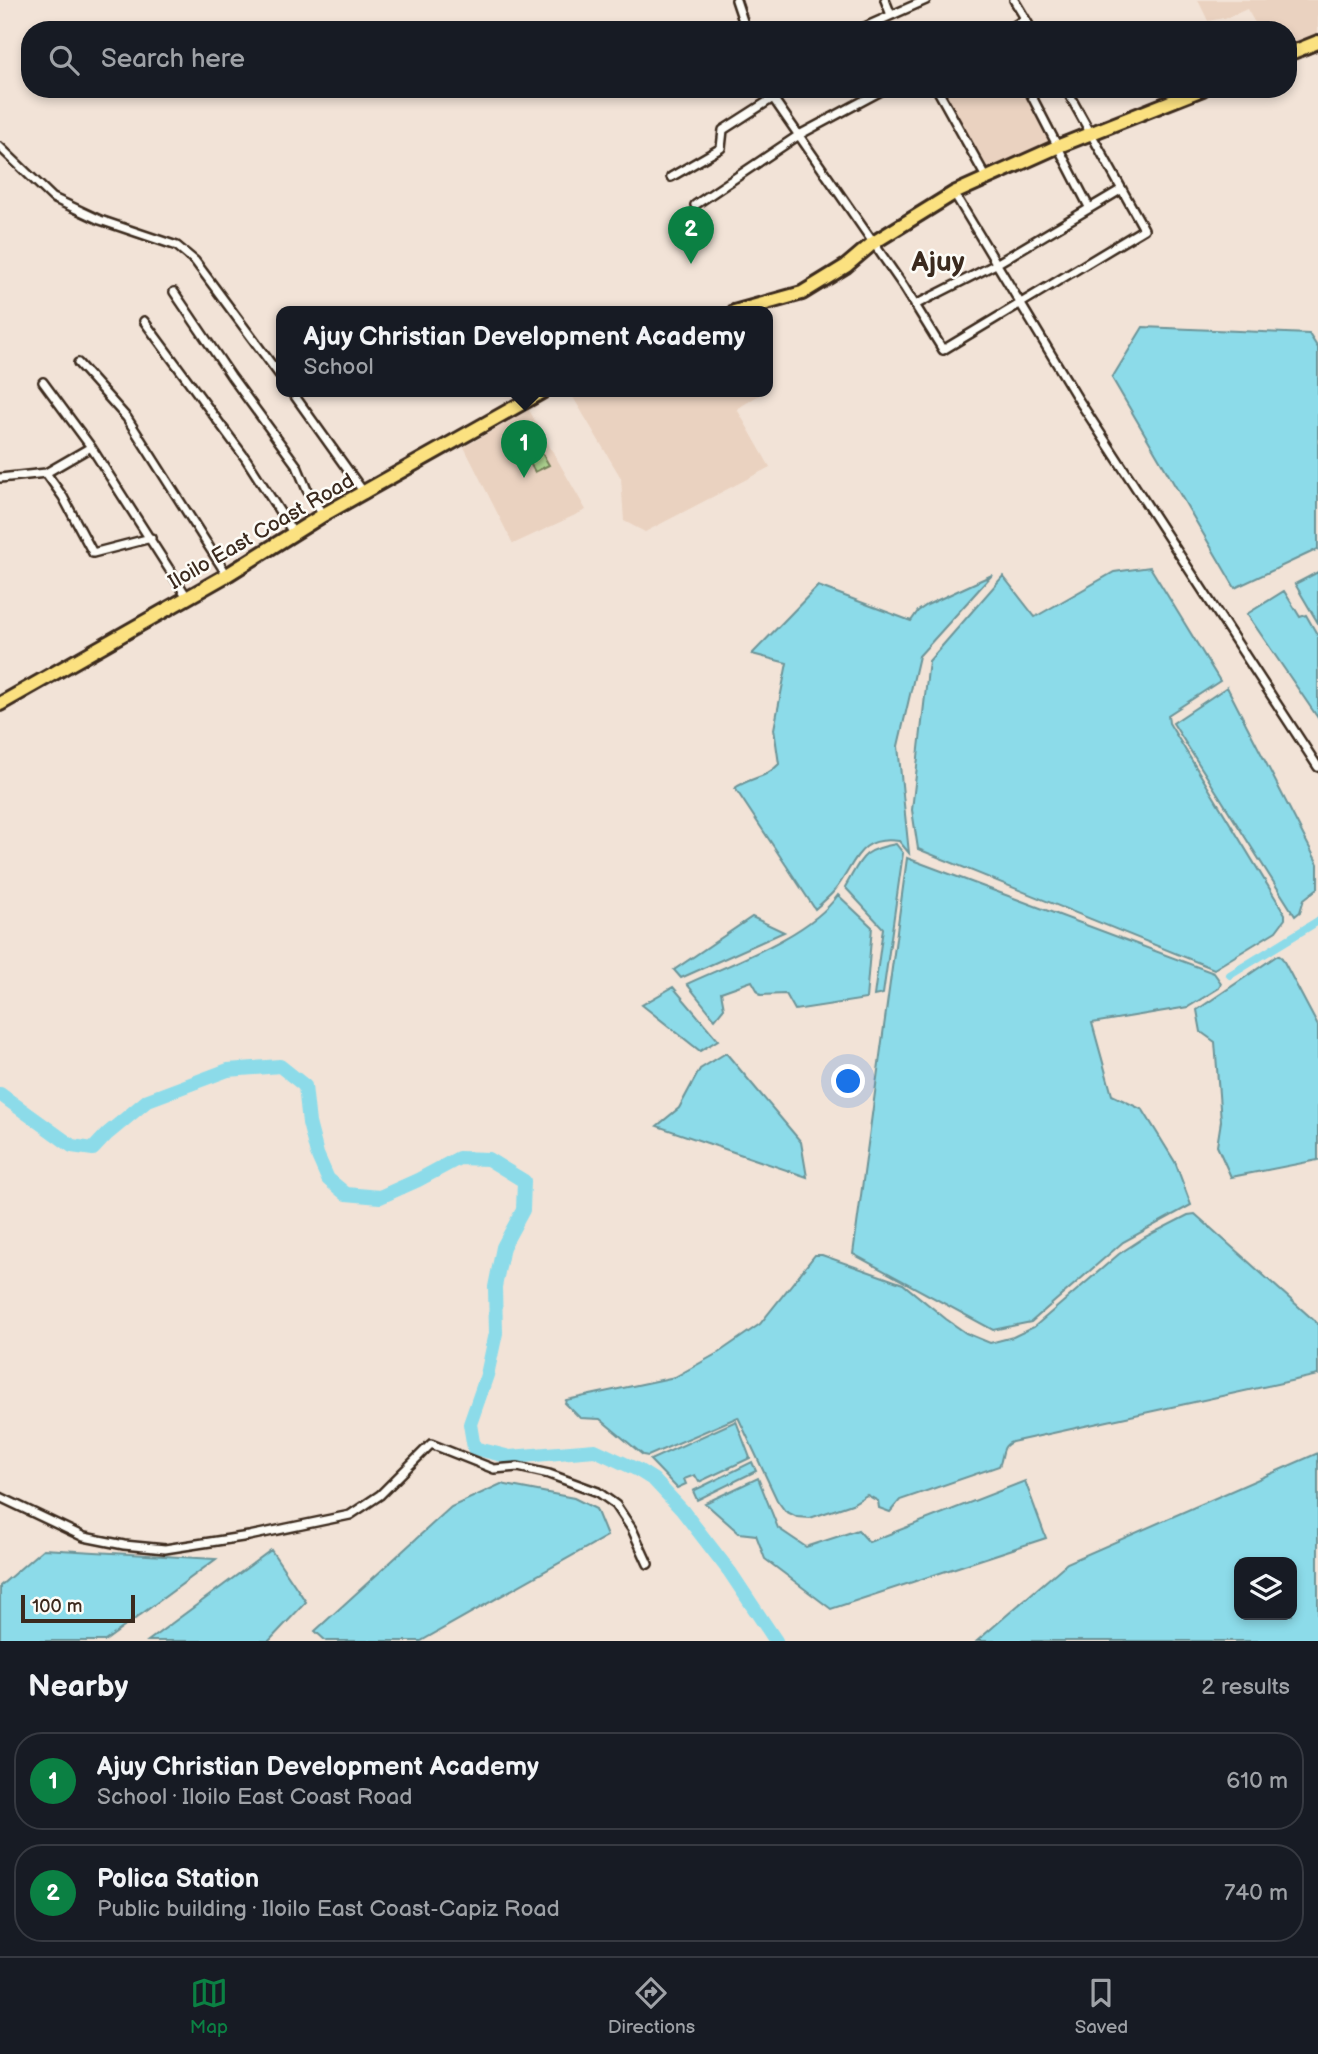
<!DOCTYPE html>
<html lang="en">
<head>
<meta charset="utf-8">
<style>
	:root { --surface:#171b24; --page:#20242c; --text:#f1f3f6; --muted:#9ea1a6; --line:#363941; --accent:#0b8043 }
	body { margin:0; font-family:"Balsamiq Sans",sans-serif; background:var(--page); color:var(--text) }
	.controls { position:absolute; right:21px; bottom:21px; display:grid; overflow:hidden; border-radius:14px; box-shadow:0 4px 10px #0003 }
	.controls button { width:63px; height:63px; display:grid; place-items:center; padding:0; border:0; border-bottom:2px solid var(--line); background:var(--surface); color:var(--text); font:35px sans-serif }
	.scale { position:absolute; left:21px; bottom:18px; width:114px; box-sizing:border-box; padding-left:7px; border:4px solid #3b2a1e; border-top:0; font-size:19px; line-height:24px; white-space:nowrap; color:#3b2a1e; -webkit-text-stroke:5px #fdfcf7; paint-order:stroke }
	.you { position:absolute; left:849px; top:1082px; width:24px; height:24px; margin:-18px; border:5px solid #fff; border-radius:50%; background:#1a73e8; box-shadow:0 0 0 10px #1a73e833 }
	.badge { display:grid; place-items:center; width:46px; height:46px; border-radius:50%; background:var(--accent); color:#fff; font-size:23px; font-weight:700 }
	.pin { position:absolute; translate:-50% -58px; filter:drop-shadow(0 2px 4px #0008) }
	.pin::after { content:''; position:absolute; top:37px; width:24px; height:21px; background:inherit; clip-path:polygon(0 0,100% 0,50% 100%) }
	.popup { position:absolute; left:276px; top:306px; width:497px; height:91px; box-sizing:border-box; display:grid; place-content:center; border-radius:14px; background:var(--surface); filter:drop-shadow(0 2px 5px #0005); font-size:23px; white-space:nowrap; color:var(--muted) }
	.popup b { font-size:26px; color:var(--text) }
	.popup::after { content:''; position:absolute; left:50%; top:100%; margin-left:-14px; border:14px solid transparent; border-top-color:var(--surface) }
	.list { margin:0; padding:0; list-style:none }
	h2 { display:flex; justify-content:space-between; align-items:center; height:91px; margin:0; padding:0 28px; font-size:30px }
	h2 small { font-size:23px; font-weight:400; color:var(--muted) }
	.list li { display:grid; grid-template-columns:46px 1fr auto; gap:21px; align-items:center; box-sizing:border-box; height:98px; margin:0 14px 14px; padding:0 14px; border:2px solid var(--line); border-radius:28px }
	.list b { display:block; font-size:26px; white-space:nowrap }
	.list p { margin:0; font-size:23px; white-space:nowrap; color:var(--muted) }
	.list em { font-size:23px; font-style:normal; color:var(--muted) }
	.icon { flex:none; width:38px; height:38px; fill:none; stroke:currentColor; stroke-width:2; stroke-linecap:round; stroke-linejoin:round }
	.map { position:relative; flex:none; width:1318px; height:1641px; overflow:hidden }
	.search { position:absolute; background:var(--surface); box-shadow:0 4px 10px #0003; left:21px; right:21px; top:21px; height:77px; display:flex; align-items:center; gap:18px; box-sizing:border-box; padding:0 24px; border-radius:28px; color:var(--muted); font-size:26px }
	.sheet { height:315px; background:var(--surface) }
	nav { display:flex; justify-content:space-around; align-items:center; box-sizing:border-box; height:98px; border-top:2px solid var(--line); background:var(--surface); font-size:19px; color:var(--muted) }
	nav a { display:grid; justify-items:center; gap:4px }
	nav .on { color:var(--accent) }
	.map>svg:first-child { display:block }
</style>
</head>
<body>
<div class="map">
<svg width="1318" height="1641" viewBox="0 0 1318 1641">
	<rect width="100%" height="100%" fill="#f2e3d7"/>
	<filter id="ink" filterUnits="userSpaceOnUse"><feTurbulence type="fractalNoise" baseFrequency=".0143" numOctaves="2"/><feDisplacementMap in="SourceGraphic" scale="14" xChannelSelector="R" yChannelSelector="G"/><feConvolveMatrix kernelMatrix="1 2 1 2 8 2 1 2 1" color-interpolation-filters="sRGB"/></filter>
	<g filter="url(#ink)">
		<path fill="#ead2c0" d="M1198,0h120v36l-30,12v-18h-29l-12,-21 -18,8 -21,4z
			M940,89h86l31,56 -70,32z
			M570,392h188l1,3 -22,14 33,58 -125,65 -21,-11 -3,-43z
			M529,410l57,100 -73,34 -49,-97z"/>
		<path fill="#afd591" stroke="#758058" stroke-width="2" d="M532,436l17,29 -14,7 -16,-28z"/>
		<path fill="#8cdbe9" stroke="#6c9498" stroke-width="2" fill-rule="evenodd" d="M1143,327l166,7 9,14v201l-83,39 -123,-210z
			M1150,567l70,114 -52,34 1,8 116,191v5l-9,12 -62,38 -296,-120 -6,-39 17,-149 74,-85 32,41 79,-45z
			M1318,572v51l-23,-39z
			M992,575l-73,81 -21,90 11,107 -10,-12c-42,-6 -43,23 -64,49 -6,7 -13,13 -20,19l-80,-121c16,-11 30,-9 44,-24l-5,-35 13,-66 -35,-9 66,-68 93,35 7,-10 9,-6z
			M1284,591l16,26 6,-2 12,21v82l-71,-104z
			M1227,687l91,177v24l-14,11 -4,13 -5,4 -122,-193z
			M896,844l7,9 -20,141 -9,2 9,-68 -38,-41c17,-29 16,-37 51,-43z
			M907,858l307,115 7,10 -2,5 -31,19 -96,16 20,72 31,15 32,52 16,43 -68,37 -92,80 -38,8 -140,-76z
			M838,895l34,32 -6,72 -71,11 -9,-16 -26,1 -8,-14 -31,11 3,16 -9,11 -28,-35c45,-21 122,-48 151,-89z
			M752,917l32,15 -103,46 -7,-8z
			M1278,955l4,3 36,68v134l-87,17 -14,-31 4,-25 -6,-79 -14,-10 -4,-22z
			M673,987l45,53 -18,11 -58,-46z
			M726,1053l75,89 6,35 -150,-51 22,-18 21,-39z
			M1195,1214l123,110v51l-306,67c-12,4 -8,15 -13,24l-99,34 -10,12 -11,-4 -1,-7 -11,-6 -15,9 -42,14 -13,-1 -12,-6 -8,-11 -39,-83 -90,39 -5,-1 -43,-36 -20,-1 -15,-15 1,-3 109,-23 43,-24 42,-29 55,-69h7l81,29 43,35 20,14 24,10 23,-6 21,-10 85,-73 26,-17 43,-22z
			M736,1421l14,37 -51,24 -4,-7 -11,4 2,5 -9,4 -27,-28z
			M1318,1453v188h-341l90,-78zM1239,1562h53v53h-53z
			M752,1462l4,9 -59,29 -4,-9z
			M758,1478l20,50 28,19 52,-17 11,12 156,-61 21,57 -215,71 -66,-50 -9,-24 -17,-2 -34,-30z
			M501,1484l73,14 22,11 11,27 -186,105h-95l-11,-10 136,-124z
			M43,1549l173,10 -111,82h-105v-55z
			M271,1550l35,52 -37,39h-121z"/>
		<g fill="none" stroke-linecap="round" stroke-linejoin="round">
			<path stroke="#8cdbe9" stroke-width="8" d="M1230,975l88,-54"/>
			<path stroke="#8cdbe9" stroke-width="14" d="M0,1094l72,52 21,3 14,-15 41,-34 80,-30 52,-4 25,20 4,37 8,31 11,25 18,15 34,3 38,-17 41,-22 29,1 36,22 -1,29 -20,37 -8,40 1,46 -9,42 -17,49 4,24 36,9 85,-7 43,20 16,10 28,30 48,62 46,69"/>
			<defs>
				<path id="minor" d="M736,0l10,30
					M885,0l6,15
					M1014,0l18,30
					M858,30l68,-30
					M1007,30l18,-11
					M769,89l4,9 131,189 39,63 201,-121 -78,-140
					M937,89l50,90
					M1028,89l61,118
					M0,147l53,51 47,22 77,26 18,15 86,116
					M671,177l50,-29 2,-18 50,-32
					M954,193l124,206 240,368
					M695,205l104,-70 86,-46
					M174,292l57,84 66,90 10,24 16,25
					M915,305l81,-41 126,-75
					M144,321l102,138 48,75
					M78,363l49,55 100,157
					M43,382l48,65 96,150
					M292,392l73,102
					M46,473l45,-26
					M0,478l46,-5 17,24 30,56 58,-15
					M0,1497l84,40 40,8 41,4 84,-13 101,-21 30,-20 51,-51 63,25 24,-2 31,7 49,18 18,13 16,24 16,35"/>
				<path id="primary" d="M1288,54l30,-12
					M734,312l68,-19 44,-27 27,-23 81,-50 105,-47 144,-57
					M0,704l227,-129 96,-60 219,-123"/>
			</defs>
			<use href="#minor" stroke="#3b2a1e" stroke-width="12"/>
			<use href="#primary" stroke="#3b2a1e" stroke-width="18"/>
			<use href="#minor" stroke="#fdfcf7" stroke-width="7"/>
			<use href="#primary" stroke="#fbe180" stroke-width="12"/>
		</g>
	</g>
	<g text-anchor="middle" stroke-width="5" stroke-linejoin="round" paint-order="stroke">
		<g font-size="21" fill="#3b2a1e" stroke="#fdfcf7">
			<text transform="translate(261 531) rotate(-30)" y="7">Iloilo East Coast Road</text>
		</g>
		<g font-size="28" font-weight="bold" fill="#3b2a1e" stroke="#fdfcf7">
			<text x="938" y="271">Ajuy</text>
		</g>
	</g>
</svg>
<div class="controls">
<button><svg class="icon" aria-label="layers" viewBox="0 0 24 24"><path d="M12 4l9 5-9 5-9-5zM3 14l9 5 9-5"/></svg></button>
</div>
<div class="scale">100 m</div>
<div class="you"></div>
<div class="pin badge" style="left:524px;top:478px">1</div>
<div class="popup"><b>Ajuy Christian Development Academy</b>School</div>
<div class="pin badge" style="left:691px;top:264px">2</div>
<div class="search"><svg class="icon" aria-label="search" viewBox="0 0 24 24"><circle cx="10" cy="10" r="6"/><path d="M15 15l6 6"/></svg>Search here</div>
</div>
<section class="sheet">
<h2>Nearby<small>2 results</small></h2>
<ul class="list">
<li><span class="badge">1</span><div><b>Ajuy Christian Development Academy</b><p>School · Iloilo East Coast Road</p></div><em>610 m</em></li>
<li><span class="badge">2</span><div><b>Polica Station</b><p>Public building · Iloilo East Coast-Capiz Road</p></div><em>740 m</em></li>
</ul>
</section>
<nav>
<a class="on"><svg class="icon" aria-label="map" viewBox="0 0 24 24"><path d="M3 6l6-2 6 2 6-2v14l-6 2-6-2-6 2zM9 4v14M15 6v14"/></svg>Map</a>
<a><svg class="icon" aria-label="directions" viewBox="0 0 24 24"><path d="M12 3l9 9-9 9-9-9zM9 14v-3h6M13 9l2 2-2 2"/></svg>Directions</a>
<a><svg class="icon" aria-label="saved" viewBox="0 0 24 24"><path d="M7 4h10v16l-5-4-5 4z"/></svg>Saved</a>
</nav>
</body>
</html>
